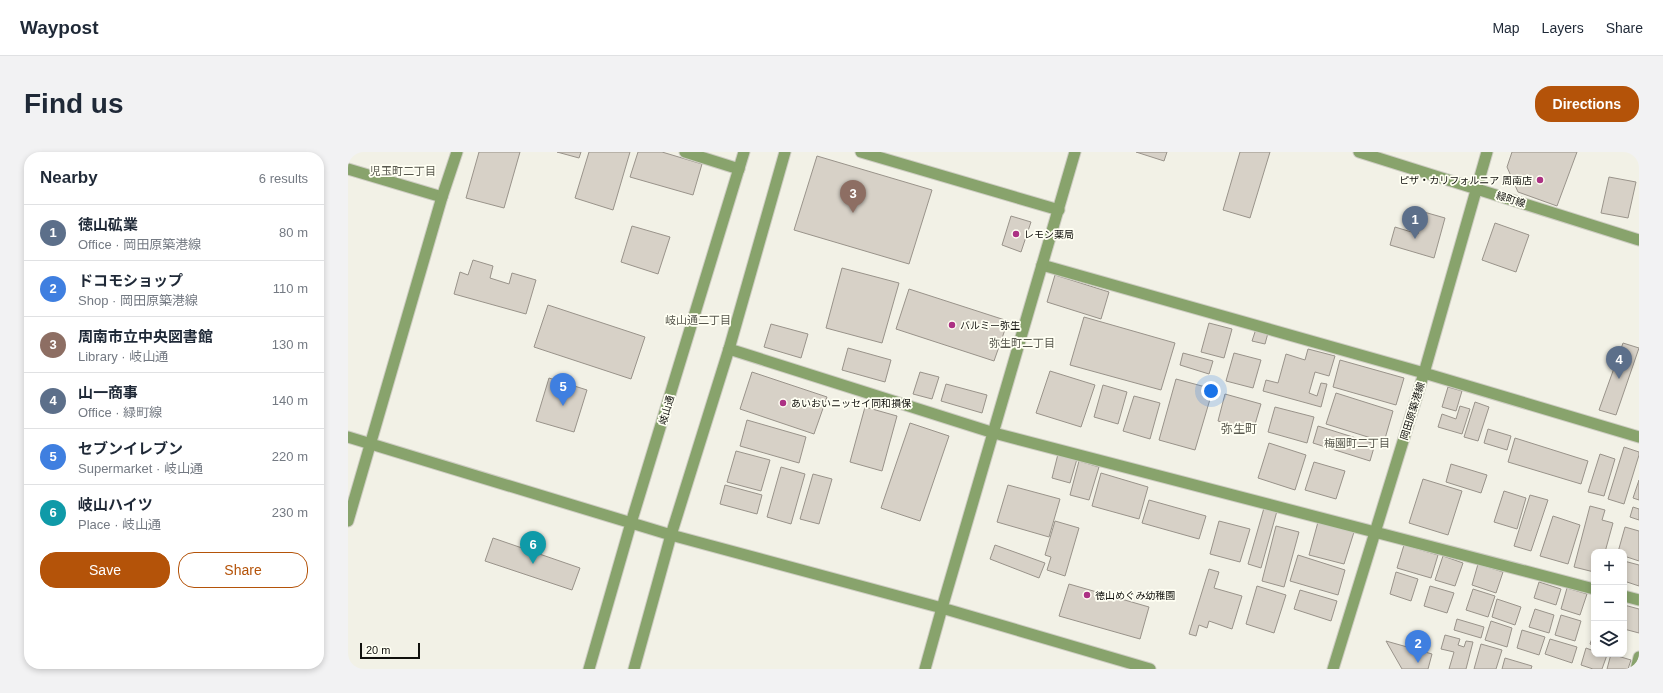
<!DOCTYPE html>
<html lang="en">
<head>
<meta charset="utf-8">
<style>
	:root { --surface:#fff; --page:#f2f2f3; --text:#1f2937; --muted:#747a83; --line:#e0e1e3; --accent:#b45309 }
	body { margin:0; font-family:Arial,"Noto Sans JP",sans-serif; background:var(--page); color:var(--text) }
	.controls { position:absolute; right:12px; bottom:12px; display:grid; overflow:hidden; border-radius:8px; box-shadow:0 2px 6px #0003 }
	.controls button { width:36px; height:36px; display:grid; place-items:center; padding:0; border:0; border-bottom:1px solid var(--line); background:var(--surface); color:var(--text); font:20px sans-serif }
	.scale { position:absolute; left:12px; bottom:10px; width:60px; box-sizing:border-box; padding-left:4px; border:2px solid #10100c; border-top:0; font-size:11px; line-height:14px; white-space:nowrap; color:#10100c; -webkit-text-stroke:3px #fffff3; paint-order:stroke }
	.you { position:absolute; left:863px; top:239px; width:14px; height:14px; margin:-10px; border:3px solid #fff; border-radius:50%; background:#1a73e8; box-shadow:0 0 0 6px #1a73e833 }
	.badge { display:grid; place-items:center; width:26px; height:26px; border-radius:50%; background:var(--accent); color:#fff; font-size:13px; font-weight:700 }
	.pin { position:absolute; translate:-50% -33px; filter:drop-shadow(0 1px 2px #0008) }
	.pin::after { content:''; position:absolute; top:21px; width:14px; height:12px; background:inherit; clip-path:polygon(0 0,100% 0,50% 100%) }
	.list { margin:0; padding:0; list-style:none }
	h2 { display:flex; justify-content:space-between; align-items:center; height:52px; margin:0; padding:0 16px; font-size:17px }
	h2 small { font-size:13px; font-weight:400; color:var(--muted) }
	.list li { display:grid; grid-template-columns:26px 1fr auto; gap:12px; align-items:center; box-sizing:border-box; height:56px; padding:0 16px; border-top:1px solid var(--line) }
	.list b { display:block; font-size:15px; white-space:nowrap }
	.list p { margin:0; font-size:13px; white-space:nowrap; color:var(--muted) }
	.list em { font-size:13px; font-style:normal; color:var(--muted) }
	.actions { display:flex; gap:8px; padding:12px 16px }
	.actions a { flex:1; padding:9px 0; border:1px solid var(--accent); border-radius:16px; text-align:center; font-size:14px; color:var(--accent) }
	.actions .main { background:var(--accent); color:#fff }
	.icon { flex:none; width:22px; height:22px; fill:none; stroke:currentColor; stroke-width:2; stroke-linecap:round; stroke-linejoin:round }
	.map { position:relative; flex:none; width:1291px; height:517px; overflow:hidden; border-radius:16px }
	header { display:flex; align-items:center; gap:24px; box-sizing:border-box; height:56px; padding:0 20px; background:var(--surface); border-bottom:1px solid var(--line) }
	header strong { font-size:19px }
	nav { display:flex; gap:22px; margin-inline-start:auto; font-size:14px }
	.intro { display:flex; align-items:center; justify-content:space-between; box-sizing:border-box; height:96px; padding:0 24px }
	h1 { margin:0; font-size:28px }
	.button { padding:10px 18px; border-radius:16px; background:var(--accent); color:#fff; font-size:14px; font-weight:700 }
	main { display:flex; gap:24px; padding:0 24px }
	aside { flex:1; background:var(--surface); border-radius:16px; box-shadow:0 2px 6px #0003 }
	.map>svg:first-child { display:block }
</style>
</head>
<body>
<header>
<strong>Waypost</strong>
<nav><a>Map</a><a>Layers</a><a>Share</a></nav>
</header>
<div class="intro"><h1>Find us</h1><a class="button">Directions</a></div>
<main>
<aside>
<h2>Nearby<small>6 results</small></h2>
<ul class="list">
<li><span class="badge" style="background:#5c6f8a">1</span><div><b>徳山砿業</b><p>Office · 岡田原築港線</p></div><em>80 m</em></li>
<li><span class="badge" style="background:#3f7fe0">2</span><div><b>ドコモショップ</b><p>Shop · 岡田原築港線</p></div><em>110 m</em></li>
<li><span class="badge" style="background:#8d6e63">3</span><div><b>周南市立中央図書館</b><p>Library · 岐山通</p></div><em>130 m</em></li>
<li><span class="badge" style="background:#5c6f8a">4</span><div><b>山一商事</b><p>Office · 緑町線</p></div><em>140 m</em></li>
<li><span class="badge" style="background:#3f7fe0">5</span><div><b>セブンイレブン</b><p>Supermarket · 岐山通</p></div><em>220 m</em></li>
<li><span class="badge" style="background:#0f9aa8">6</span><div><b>岐山ハイツ</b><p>Place · 岐山通</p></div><em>230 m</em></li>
</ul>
<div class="actions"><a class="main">Save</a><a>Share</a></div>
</aside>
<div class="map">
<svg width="1291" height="517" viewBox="0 0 1291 517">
	<rect width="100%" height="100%" fill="#f2f1e6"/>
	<path fill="#d7d1c7" stroke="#99938a" d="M131,0h41l-16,56 -38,-10z
		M209,0h24l-2,6z
		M241,0h41l-17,58 -38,-12z
		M290,0h24l40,12 -9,31 -63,-18z
		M788,0h31l-3,9z
		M892,0h30l-20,66 -27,-8z
		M1164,0h65l-20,54 -39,-14 -11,-25z
		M469,4l115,34 -23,74 -115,-34z
		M1261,25l27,5 -8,36 -27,-5z
		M1076,60l21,6 -11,40 -44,-13 5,-18 23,7z
		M663,64l20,6 -10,30 -19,-7z
		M1147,71l34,12 -13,37 -34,-12z
		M284,74l38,11 -12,37 -37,-12z
		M125,108l20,6 -3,12 19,6 3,-11 24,7 -10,34 -72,-20 6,-22 8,3z
		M494,116l57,15 -17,60 -56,-15z
		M707,123l54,17 -8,27 -54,-17z
		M561,137l99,32 -14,40 -98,-32z
		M200,153l97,32 -14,42 -97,-32z
		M736,165l91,26 -14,47 -91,-25z
		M861,171l23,6 -8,29 -23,-6z
		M423,172l37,10 -7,24 -37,-11z
		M908,177l12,4 -3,11 -13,-3z
		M1275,191l16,5 -23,67 -17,-5z
		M500,196l43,12 -6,22 -43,-12z
		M960,197l27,7 -6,20 -14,-4 -6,21 8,3 4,-13 6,1 -6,23 -58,-16 3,-11 12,3 8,-29 19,6z
		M835,201l30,8 -4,13 -29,-9z
		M886,201l27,7 -8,28 -27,-7z
		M992,208l64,18 -8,27 -63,-18z
		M702,219l45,14 -14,42 -45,-14z
		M404,220l75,25 -13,37 -74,-25z
		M572,220l19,5 -7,22 -19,-5z
		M201,226l38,12 -13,42 -38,-11z
		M828,227l37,10 -18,61 -36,-10z
		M598,232l41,11 -5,18 -41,-12z
		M755,233l24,7 -9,32 -24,-7z
		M1100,235l14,4 -6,20 -14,-4z
		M988,241l57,18 -9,31 -58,-18z
		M877,242l36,10 -8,27 -35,-10z
		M786,244l26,7 -10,36 -27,-8z
		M1127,250l14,5 -11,34 -14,-4z
		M1112,254l10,3 -8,25 -24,-7 4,-13 14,5z
		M517,255l32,9 -15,55 -32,-9z
		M927,255l39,10 -7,26 -39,-11z
		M399,268l59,17 -7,26 -59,-17z
		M562,271l39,13 -29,85 -39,-13z
		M970,274l57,18 -5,17 -57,-18z
		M1140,277l23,7 -4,14 -23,-7z
		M1167,286l73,23 -7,23 -73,-22z
		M921,291l37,12 -11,35 -37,-12z
		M1276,295l15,5v3l-15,49 -16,-5z
		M388,299l34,9 -9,31 -34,-9z
		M710,302l19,5 -7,24 -18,-5z
		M1252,302l15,5 -11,37 -16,-4z
		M731,309l20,6 -10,33 -19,-5z
		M966,310l31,9 -9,28 -31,-9z
		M1103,312l36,11 -6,18 -35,-11z
		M433,315l24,7 -14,50 -24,-7z
		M753,321l47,14 -9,32 -47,-13z
		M465,322l19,5 -13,45 -19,-5z
		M1075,327l39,12 -14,44 -39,-12z
		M1291,328v20l-6,-2z
		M377,333l37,10 -5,19 -37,-10z
		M660,333l52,14 -11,38 -52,-15z
		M1156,339l22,7 -9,31 -23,-7z
		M1182,343l18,5 -17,51 -17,-5z
		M801,348l57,16 -7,23 -57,-16z
		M1242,354l15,4 -3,10 11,3 -8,29h-11v20l-20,-5z
		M1285,355l6,2v11l-9,-3z
		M916,356l13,3 -16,57 -13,-4z
		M1205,364l27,9 -12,39 -28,-8z
		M707,369l24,7 -14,48 -18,-6 4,-13 -6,-2z
		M871,369l31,8 -10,33 -30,-8z
		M970,370l36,10 -10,32 -35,-9z
		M928,374l23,6 -15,55 -22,-6z
		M1277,375l14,4v30l-15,-5v-4h-6z
		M145,386l87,30 -8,22 -87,-29z
		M647,393l50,18 -6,15 -49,-19z
		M1056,393l34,10 -7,23 -34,-10z
		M950,403l47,15 -7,25 -48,-14z
		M1095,404l20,7 -8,23 -20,-6z
		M1276,409l15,4v21l-15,-5z
		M1130,412l25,8 -7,21 -24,-8z
		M861,417l10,3 -5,16 28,8 -10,33 -23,-8 -2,7 -8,-3 -3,11 -7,-2z
		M1048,420l22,7 -7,22 -21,-7z
		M1191,430l22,7 -5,16 -22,-7z
		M721,432l80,23 -9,32 -81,-23z
		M909,434l29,9 -12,38 -28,-9z
		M1082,434l24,7 -7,20 -23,-7z
		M1219,436l20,6 -7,21 -19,-6z
		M1125,437l22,7 -7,21 -22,-7z
		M952,438l37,11 -6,20 -37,-12z
		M1149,447l24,8 -6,18 -23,-8z
		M1276,453l15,4v24l-15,-4z
		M1187,457l19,6 -5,18 -20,-6z
		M1213,463l20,6 -6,20 -20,-6z
		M1109,467l27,8 -3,11 -27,-8z
		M1143,469l21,7 -5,19 -22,-7z
		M1174,478l23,7 -6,18 -22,-7z
		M1246,481v13l-4,-2z
		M1097,483l15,4 -2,6 6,2 2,-6 7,1 -7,27h-17l5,-17 -13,-3z
		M1202,487l27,8 -5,16 -27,-9z
		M1038,489l46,13 -4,15h-26z
		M1133,492l21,6 -6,19h-22z
		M1238,496l8,3v3l13,1 -5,14h-9l-12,-4z
		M1263,502l20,6 -3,9h-21z
		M1157,506l27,8 -1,3h-29z"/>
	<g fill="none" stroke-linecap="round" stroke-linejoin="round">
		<defs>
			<path id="minor" d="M337,0l54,17
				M513,0l198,58
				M0,17l94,28
				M694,113l382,108 215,64
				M381,197l265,84 600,156
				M1276,444l15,4
				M577,517l17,-61
				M1288,517l3,-12"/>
			<path id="tertiary" d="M1011,0l280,88
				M0,285l323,98 271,73 208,61
				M0,369l94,-324 15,-45
				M594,456l133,-456
				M241,517l42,-146 113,-371
				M286,517l37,-134 58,-186 56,-197
				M985,517l91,-296 63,-221"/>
		</defs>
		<use href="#minor" stroke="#cecdc3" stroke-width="13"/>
		<use href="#tertiary" stroke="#cecdc3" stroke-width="13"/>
		<use href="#minor" stroke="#88a36c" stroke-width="11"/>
		<use href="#tertiary" stroke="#88a36c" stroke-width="11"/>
	</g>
	<g fill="#ac3184" stroke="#fffff3" stroke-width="1.5">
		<circle cx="1192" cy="28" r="4"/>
		<circle cx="668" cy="82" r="4"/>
		<circle cx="604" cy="173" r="4"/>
		<circle cx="435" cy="251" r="4"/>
		<circle cx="739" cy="443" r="4"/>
	</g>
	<g text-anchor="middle" stroke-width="3.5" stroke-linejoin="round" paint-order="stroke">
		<g font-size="10" fill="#10100c" stroke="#fffff3" text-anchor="start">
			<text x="1184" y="32" text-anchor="end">ピザ・カリフォルニア 周南店</text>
			<text x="676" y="86">レモン薬局</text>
			<text x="612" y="177">バルミー弥生</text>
			<text x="443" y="255">あいおいニッセイ同和損保</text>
			<text x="747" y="447">徳山めぐみ幼稚園</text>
		</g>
		<g font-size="10" fill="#10100c" stroke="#fffff3">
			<text transform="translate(1163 47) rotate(18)" y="4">緑町線</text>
			<text transform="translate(318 258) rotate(-74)" y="4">岐山通</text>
			<text transform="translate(1064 259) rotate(-73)" y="4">岡田原築港線</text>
		</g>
		<g font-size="11" fill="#58584e" stroke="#fffff3">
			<text x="55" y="23">児玉町二丁目</text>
			<text x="350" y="172">岐山通二丁目</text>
			<text x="674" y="195">弥生町二丁目</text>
			<text x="1009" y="295">梅園町二丁目</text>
		</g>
		<g font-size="12" fill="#58584e" stroke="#fffff3">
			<text x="891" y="281">弥生町</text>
		</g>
	</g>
</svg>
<div class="controls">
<button>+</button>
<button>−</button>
<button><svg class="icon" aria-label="layers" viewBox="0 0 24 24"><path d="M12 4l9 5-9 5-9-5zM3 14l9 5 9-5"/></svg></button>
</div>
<div class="scale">20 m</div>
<div class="you"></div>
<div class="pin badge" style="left:1067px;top:87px;background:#5c6f8a">1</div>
<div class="pin badge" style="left:1070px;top:511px;background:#3f7fe0">2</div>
<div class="pin badge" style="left:505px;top:61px;background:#8d6e63">3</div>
<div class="pin badge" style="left:1271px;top:227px;background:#5c6f8a">4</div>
<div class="pin badge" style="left:215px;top:254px;background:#3f7fe0">5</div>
<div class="pin badge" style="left:185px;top:412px;background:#0f9aa8">6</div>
</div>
</main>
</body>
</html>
